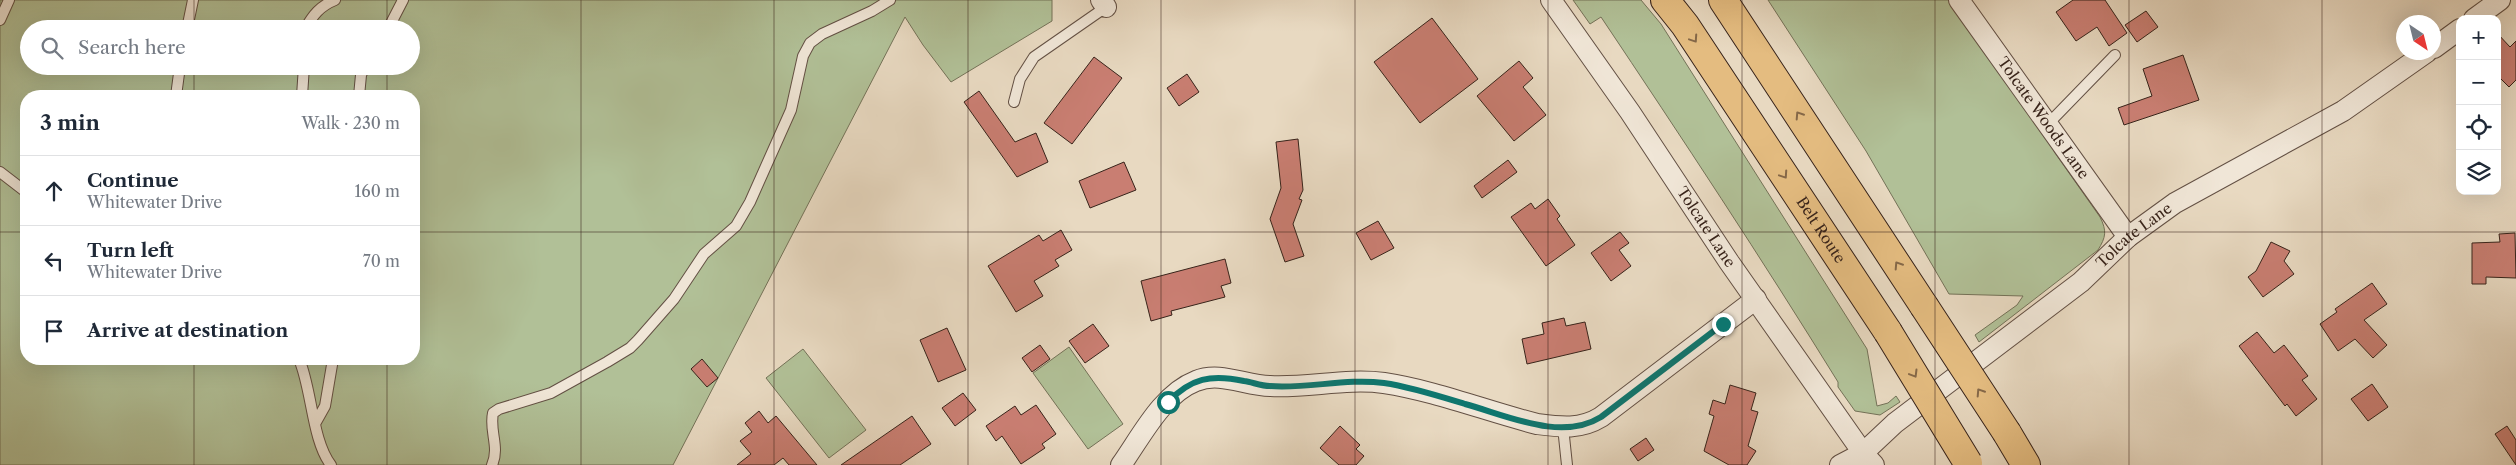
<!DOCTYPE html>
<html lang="en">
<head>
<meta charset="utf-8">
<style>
	:root { --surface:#fff; --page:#f2f2f3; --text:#1f2937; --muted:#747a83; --line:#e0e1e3 }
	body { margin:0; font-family:"Libre Caslon Text",serif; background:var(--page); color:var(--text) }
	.controls { position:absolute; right:15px; top:15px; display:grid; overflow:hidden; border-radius:10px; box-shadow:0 5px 20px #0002 }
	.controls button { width:45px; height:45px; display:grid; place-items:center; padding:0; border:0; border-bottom:1px solid var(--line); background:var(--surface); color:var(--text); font:25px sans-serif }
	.compass { position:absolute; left:2396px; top:15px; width:45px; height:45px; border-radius:50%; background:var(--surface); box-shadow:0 5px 20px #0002; rotate:145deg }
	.stop { position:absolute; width:15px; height:15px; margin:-11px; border:4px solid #0f766e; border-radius:50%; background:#fff }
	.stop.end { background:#0f766e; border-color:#fff; box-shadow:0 1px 5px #0008 }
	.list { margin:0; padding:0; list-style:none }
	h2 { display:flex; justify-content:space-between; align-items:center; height:65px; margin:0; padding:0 20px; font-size:21px }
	h2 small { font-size:16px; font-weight:400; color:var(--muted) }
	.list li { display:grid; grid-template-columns:32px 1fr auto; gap:15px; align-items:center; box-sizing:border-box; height:70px; padding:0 20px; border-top:1px solid var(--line) }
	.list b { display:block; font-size:19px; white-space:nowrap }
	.list p { margin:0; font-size:16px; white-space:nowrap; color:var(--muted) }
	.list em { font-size:16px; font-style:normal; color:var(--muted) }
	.icon { flex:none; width:28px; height:28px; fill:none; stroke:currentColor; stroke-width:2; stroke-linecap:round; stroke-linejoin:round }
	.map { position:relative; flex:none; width:2516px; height:465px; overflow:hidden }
	.search { position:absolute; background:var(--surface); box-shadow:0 5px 20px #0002; left:20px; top:20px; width:400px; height:55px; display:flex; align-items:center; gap:12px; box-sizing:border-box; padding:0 18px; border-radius:28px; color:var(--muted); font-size:19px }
	.panel { position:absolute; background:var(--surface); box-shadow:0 5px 20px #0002; left:20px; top:90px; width:400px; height:275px; border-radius:20px }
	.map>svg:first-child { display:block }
</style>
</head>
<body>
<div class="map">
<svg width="2516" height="465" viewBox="0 0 2516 465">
	<rect width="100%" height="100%" fill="#e8d9c1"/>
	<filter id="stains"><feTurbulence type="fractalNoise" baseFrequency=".004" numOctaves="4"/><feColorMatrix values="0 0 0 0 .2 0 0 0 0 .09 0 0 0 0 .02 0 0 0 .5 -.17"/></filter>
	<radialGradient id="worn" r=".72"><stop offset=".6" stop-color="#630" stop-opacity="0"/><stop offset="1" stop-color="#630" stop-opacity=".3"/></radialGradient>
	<path fill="#b1c097" stroke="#747258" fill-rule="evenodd" d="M0,0h1052v21l-101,61 -28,-37 -18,-28 -232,448h-673zM29,29h382v37h-382zM26,96h388v263h-388z
		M1573,0h68l20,24 206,325 10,57 11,-3 8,-7 4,6 -20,13 -25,-4 -17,-24v-5c-76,-123 -156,-244 -237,-365l-11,7z
		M1768,0h182l96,134 9,19 45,64c7,14 6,20 -2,33l-119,92 -4,-7 42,-30 6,-9 -74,-2 -83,-143z
		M1069,347l54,77 -35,25 -55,-76z
		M803,349l63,81 -37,28 -63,-80z"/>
	<path fill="#c97e72" stroke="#37231a" d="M2073,0h32l22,33 -18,13 -12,-19 -21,14 -20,-29z
		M2146,11l12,16 -21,15 -12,-17z
		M1432,18l46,61 -58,44 -46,-61z
		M2497,33l13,14 6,-6v39l-7,7 -12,-12z
		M2183,55l16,45 -75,25 -6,-17 34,-12 -9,-27z
		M1094,57l28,21 -50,66 -28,-21z
		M1519,61l14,17 -10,9 23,28 -32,26 -37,-45z
		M1187,74l12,18 -20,14 -12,-18z
		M979,91l36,51 21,-9 12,29 -31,15 -53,-75z
		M1298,139l5,51 -4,9 3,1 -9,24 11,32 -19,6 -15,-43 11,-31 -5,-46z
		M1508,160l9,12 -35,26 -8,-12z
		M1124,162l12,28 -46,18 -11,-27z
		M1548,199l12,17 -3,3 18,26 -29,21 -35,-49 20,-14 4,6z
		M1378,221l16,27 -23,12 -15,-27z
		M1061,230l11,20 -17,10 4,6 -25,15 9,15 -27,16 -28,-46 51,-31 4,6z
		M1620,232l9,11 -10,7 12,16 -20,15 -20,-28z
		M2515,233l1,45 -30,-1v7h-14v-41l28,-1 -1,-8z
		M2271,242l19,9 -6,10 10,13 -31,23 -15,-20 8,-6z
		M1225,259l6,24 -10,3 4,11 -54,14 1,4 -21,6 -10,-40z
		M2372,283l15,21 -23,16 23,25 -14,13 -18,-19 -17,12 -18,-27 17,-12 -2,-3z
		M1564,318l2,8 19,-4 6,27 -64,15 -5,-25 22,-5 -2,-11z
		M1093,324l16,22 -24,17 -16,-22z
		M947,328l19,42 -28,12 -18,-42z
		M2257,332l17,21 10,-8 24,31 -6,4 15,19 -21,17 -9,-12 -2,2 -46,-60z
		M1040,345l10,14 -18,13 -10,-14z
		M702,359l16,19 -11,9 -16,-18z
		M2372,384l16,23 -20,14 -17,-22z
		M1730,385l26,8 -5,17 7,2 -10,34 8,5 -9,14h-18l-25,-14 10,-35 -5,-2 4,-14 12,4z
		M963,393l13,17 -21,16 -13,-18z
		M1036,405l20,29 -14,10 3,4 -24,16 -19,-28 -6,5 -10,-15 29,-20 6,9z
		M759,411l9,12 8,-7 41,49h-28l-6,-7 -9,7h-37l14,-11 -11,-13 12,-9 -7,-9z
		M912,416l19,28 -31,21h-59z
		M1340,426l20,19 -4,4 8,7 -8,9h-17l-19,-17z
		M2507,426l9,14v25l-21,-31z
		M1646,438l8,12 -16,11 -8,-12z"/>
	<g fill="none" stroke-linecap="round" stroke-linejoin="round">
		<defs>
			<path id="service" d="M0,20l9,-20
				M187,29l6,-29
				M305,29c8,-14 15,-23 30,-29
				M388,29l15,-29
				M176,96l4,-30
				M302,96l2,-30
				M359,96l2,-21 4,-9
				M1014,102l6,-23 14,-22 72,-50
				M2048,124l67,-69
				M0,172l26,20
				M299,359c13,30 13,82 32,106
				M316,422l9,-16 8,-47
				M1563,427l4,38
				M492,465c8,-18 -3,-34 1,-52l6,-4 52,-16 56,-31 23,-14 8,-8 36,-41 30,-45 32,-28 14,-24 41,-92 12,-54 7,-13 12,-9 50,-23 18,-11"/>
			<g id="minor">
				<path d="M1101,0l5,7"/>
				<path id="s1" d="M1551,0l79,112 99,150 134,191 11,12"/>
				<path id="s2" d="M1959,0l169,237"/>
				<path d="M2474,19l26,-19"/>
				<path d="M2434,48l26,-19"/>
				<path d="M1121,465c20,-28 41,-71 75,-84 24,-10 50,5 74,5 38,2 76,-8 114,-3 52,8 102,28 153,41 23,3 43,6 64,-7l155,-118"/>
				<path id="s3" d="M1840,465l23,-12 32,-30 186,-141 47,-45 47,-34 168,-92 84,-59"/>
			</g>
			<g id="motorway">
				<path id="s4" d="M1665,0l20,25 203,307"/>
				<path d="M1723,0l201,306"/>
				<path d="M2007,433l19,32"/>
			</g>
		</defs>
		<use href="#service" stroke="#635044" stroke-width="12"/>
		<use href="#minor" stroke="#635044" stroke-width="22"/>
		<use href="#motorway" stroke="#37231a" stroke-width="30"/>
		<use href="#service" stroke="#f0e6d7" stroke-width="10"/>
		<use href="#minor" stroke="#f0e6d7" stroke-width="20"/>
		<use href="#motorway" stroke="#e4bc80" stroke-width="28"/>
		<defs>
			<path id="motorway-bridge" d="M1924,306l83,127
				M1888,332l80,131"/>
		</defs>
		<use href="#motorway-bridge" stroke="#37231a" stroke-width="30" stroke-linecap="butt"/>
		<use href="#motorway-bridge" stroke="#e4bc80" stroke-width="28"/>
	</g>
	<defs><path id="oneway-chevron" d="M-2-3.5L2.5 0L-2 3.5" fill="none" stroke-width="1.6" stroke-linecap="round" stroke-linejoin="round" transform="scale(1.25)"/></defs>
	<g stroke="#856848">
		<use href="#oneway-chevron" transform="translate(1694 39) rotate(56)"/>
		<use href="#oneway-chevron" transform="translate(1799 115) rotate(-123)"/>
		<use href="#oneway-chevron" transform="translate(1784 175) rotate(56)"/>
		<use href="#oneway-chevron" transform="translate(1898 265) rotate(-123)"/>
		<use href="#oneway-chevron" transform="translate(1914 374) rotate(59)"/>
		<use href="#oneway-chevron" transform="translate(1980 392) rotate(-123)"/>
	</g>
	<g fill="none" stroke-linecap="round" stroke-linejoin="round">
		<path stroke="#0f766e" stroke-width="6" d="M1168,402c23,-24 43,-28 76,-21 8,1 17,5 26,5 37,3 76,-8 114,-3 27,4 55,13 81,21 41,11 96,38 136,13l122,-93"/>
	</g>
	<path fill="none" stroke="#37231a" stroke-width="1" stroke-opacity="0.55" d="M194,0v29M387,0v29M581,0v465M774,0v465M968,0v465M1161,0v465M1355,0v465M1548,0v465M1742,0v465M1935,0v465M2129,0v465M2322,0v465M194,66v30M387,66v30M0,232h26M414,232h2102M194,359v106M387,359v106"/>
	<g text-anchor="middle" stroke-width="5" stroke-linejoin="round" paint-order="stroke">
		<g font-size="15" fill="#37231a" stroke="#f0e6d7">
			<text dy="5" stroke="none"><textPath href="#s2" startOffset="145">Tolcate Woods Lane</textPath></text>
			<text dy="5" stroke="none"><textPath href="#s1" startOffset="275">Tolcate Lane</textPath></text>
			<text dy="5" stroke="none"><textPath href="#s4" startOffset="278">Belt Route</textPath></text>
			<text dy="5" stroke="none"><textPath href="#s3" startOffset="374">Tolcate Lane</textPath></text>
		</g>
	</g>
	<rect width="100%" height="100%" filter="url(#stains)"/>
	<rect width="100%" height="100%" fill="url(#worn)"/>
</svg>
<div class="controls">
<button>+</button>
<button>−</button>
<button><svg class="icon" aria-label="locate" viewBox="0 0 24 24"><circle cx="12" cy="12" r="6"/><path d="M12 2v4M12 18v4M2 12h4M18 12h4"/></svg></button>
<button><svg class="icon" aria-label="layers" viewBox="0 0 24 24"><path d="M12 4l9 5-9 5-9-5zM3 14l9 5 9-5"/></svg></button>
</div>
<svg class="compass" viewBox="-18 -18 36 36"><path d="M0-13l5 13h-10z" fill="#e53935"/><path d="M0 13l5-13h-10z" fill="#747a83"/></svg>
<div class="stop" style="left:1168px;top:402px"></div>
<div class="stop end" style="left:1723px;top:324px"></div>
<div class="search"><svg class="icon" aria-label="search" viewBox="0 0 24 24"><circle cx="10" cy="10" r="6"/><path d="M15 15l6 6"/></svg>Search here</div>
<section class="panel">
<h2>3 min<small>Walk · 230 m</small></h2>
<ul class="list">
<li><svg class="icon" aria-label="ahead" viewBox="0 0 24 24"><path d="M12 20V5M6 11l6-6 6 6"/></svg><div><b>Continue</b><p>Whitewater Drive</p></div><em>160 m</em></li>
<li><svg class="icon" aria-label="left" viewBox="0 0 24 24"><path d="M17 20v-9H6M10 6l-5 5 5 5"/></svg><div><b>Turn left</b><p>Whitewater Drive</p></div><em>70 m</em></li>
<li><svg class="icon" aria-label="arrive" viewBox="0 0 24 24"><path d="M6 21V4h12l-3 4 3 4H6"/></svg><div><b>Arrive at destination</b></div></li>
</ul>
</section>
</div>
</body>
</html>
